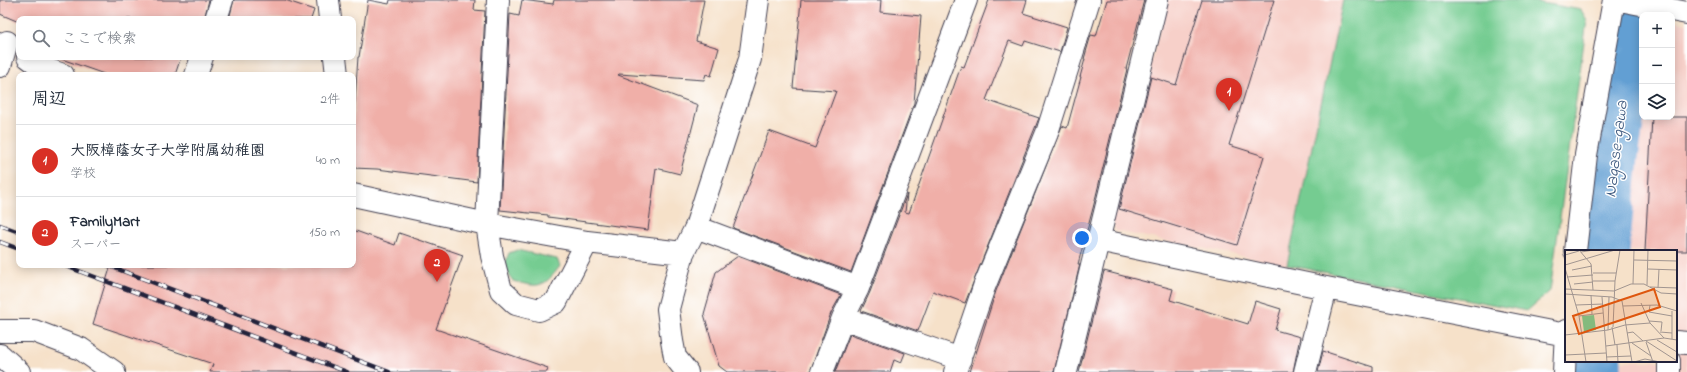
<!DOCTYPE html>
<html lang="ja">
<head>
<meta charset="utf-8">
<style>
	:root { --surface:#fff; --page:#f2f2f3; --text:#1f2937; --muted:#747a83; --line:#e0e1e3; --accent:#d93025 }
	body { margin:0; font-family:"Indie Flower","Klee One",sans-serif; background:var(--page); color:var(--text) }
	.controls { position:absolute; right:12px; top:12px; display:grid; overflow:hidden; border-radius:8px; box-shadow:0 2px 10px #0003 }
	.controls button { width:36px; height:36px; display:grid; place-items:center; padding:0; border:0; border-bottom:1px solid var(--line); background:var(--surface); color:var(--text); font:20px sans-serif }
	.you { position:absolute; left:1082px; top:238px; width:14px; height:14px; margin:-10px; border:3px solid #fff; border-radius:50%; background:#1a73e8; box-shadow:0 0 0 6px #1a73e833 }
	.badge { display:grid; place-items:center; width:26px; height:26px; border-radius:50%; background:var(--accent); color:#fff; font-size:13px; font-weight:700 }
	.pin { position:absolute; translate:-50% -33px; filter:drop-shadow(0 1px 2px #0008) }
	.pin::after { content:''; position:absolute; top:21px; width:14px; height:12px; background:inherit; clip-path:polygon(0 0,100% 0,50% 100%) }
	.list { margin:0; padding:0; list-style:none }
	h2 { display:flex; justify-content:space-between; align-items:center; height:52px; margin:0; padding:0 16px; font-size:17px }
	h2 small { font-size:13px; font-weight:400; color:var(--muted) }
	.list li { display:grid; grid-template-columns:26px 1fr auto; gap:12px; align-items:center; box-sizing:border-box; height:72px; padding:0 16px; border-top:1px solid var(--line) }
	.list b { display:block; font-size:15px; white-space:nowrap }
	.list p { margin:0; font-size:13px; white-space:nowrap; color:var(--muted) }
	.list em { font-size:13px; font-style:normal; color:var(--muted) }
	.icon { flex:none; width:22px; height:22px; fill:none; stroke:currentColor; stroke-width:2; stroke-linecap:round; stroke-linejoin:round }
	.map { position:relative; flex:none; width:1687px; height:372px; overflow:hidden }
	.search { position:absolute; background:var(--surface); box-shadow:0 2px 10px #0003; left:16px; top:16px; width:340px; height:44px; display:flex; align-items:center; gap:10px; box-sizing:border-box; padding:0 14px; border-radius:8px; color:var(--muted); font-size:15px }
	.panel { position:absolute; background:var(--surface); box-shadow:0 2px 10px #0003; left:16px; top:72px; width:340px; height:196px; border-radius:8px }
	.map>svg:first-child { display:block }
</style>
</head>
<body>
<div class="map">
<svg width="1687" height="372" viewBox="0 0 1687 372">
	<rect width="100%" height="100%" fill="#fff"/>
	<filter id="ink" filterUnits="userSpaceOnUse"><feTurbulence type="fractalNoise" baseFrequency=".025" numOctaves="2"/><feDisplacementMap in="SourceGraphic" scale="8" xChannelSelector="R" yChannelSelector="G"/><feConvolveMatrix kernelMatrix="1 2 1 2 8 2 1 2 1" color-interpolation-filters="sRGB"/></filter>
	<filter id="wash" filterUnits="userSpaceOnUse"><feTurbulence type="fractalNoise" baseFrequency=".012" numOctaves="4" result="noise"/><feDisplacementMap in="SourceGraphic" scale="16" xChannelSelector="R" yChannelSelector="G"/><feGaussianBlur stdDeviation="0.9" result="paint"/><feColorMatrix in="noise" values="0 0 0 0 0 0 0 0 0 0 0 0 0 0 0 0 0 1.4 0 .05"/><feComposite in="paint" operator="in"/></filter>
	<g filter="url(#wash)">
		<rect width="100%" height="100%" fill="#f6e1c9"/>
		<path fill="#f7d0c9" d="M1167,0h176l-56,265 -171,-34 -4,-10z
			M1672,21l15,3v348h-81l1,-11h69v-110h-63l7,-93 22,-114v73h30z"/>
		<path fill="#75cc91" stroke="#4c7766" d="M1343,0h183l55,10 6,10 -37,271 -23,20 -240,-46z
			M517,250l40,9 3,7c-16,22 -21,22 -47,15 -7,-11 -10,-15 -4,-28z"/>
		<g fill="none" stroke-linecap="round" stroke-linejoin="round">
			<path stroke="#629fd3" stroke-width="53" d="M1603,251l9,-95 24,-156
				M1595,372v-11"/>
		</g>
		<g id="blocks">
			<path fill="#f0afa8" d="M0,0h209l-5,19h-185v3l-19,-8z
				M234,0h51l29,10 -3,9h-82z
				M368,0l21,4 1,-4h85l-1,10 11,1 -8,171 -100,-13 -24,-1v-40l5,-71h1z
				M522,0l31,4 1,-4h150l-8,41 23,7 -8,28 -5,-2 -2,6 -85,-6 -1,1 80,30 -18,69 -24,-6 -8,62 -100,-13v-2l-48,-5 10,-196 9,2z
				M801,0h80l-1,12 41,4 -7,87 -63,169 -118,-44 36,-97 46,17 21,-57 -43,-3z
				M989,0h38l-4,13 44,14 -7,25 -35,-11 -2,5 -14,-5 -23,59 53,18 -74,185 -32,-12 -15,40 -57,-20 9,-19 37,-98 -2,18 4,1 52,-147 3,1z
				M1107,0h37l-18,69h1l-34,139 -15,56h2l-26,108h-84l26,-81 66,-165 5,2 14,-51h-1l5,-18h-1l7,-24 5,1z
				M1202,0h72l-45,145 35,11 -27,89 -118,-36 32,-132 25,8z
				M56,57h125l-6,18h-68z
				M1652,117h35v134h-42z
				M353,230l42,15 4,-12 64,22 -27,74 112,39 -1,4h-337l3,-8 -120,-40 18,-59h242z
				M738,256l103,39 -10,18 -21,59h-83l-8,-6 -15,-52 12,-42z
				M1104,271l69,18 -3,11 78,24 7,-23 26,8 -6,21 25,7 -7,35h-214z
				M850,334l55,19 -4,10 -7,-3 -4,12h-55z
				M1323,351l50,16v5h-55z"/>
		</g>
	</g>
	<g filter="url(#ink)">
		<use href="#blocks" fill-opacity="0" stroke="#423f50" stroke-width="1"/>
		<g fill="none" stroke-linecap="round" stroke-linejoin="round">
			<defs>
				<path id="minor" d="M328,0l2,19
					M498,0l-11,224 5,32 9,34 15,14 23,6 17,-8 31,-60
					M1620,0l67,13
					M216,19l6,-19
					M28,57l15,11 20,7
					M335,57l2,18
					M0,66l7,-24
					M196,75l6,-18
					M353,195l134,29 100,18 96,11
					M696,227l162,61
					M1098,240l228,48 240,47
					M1575,251l11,-96 28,-155
					M843,318l117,41
					M0,331h34l47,18 33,23
					M1676,342l11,1
					M0,355l19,17
					M687,372l-12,-15 -3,-16 -4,-32 15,-56 13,-26 54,-168 8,-59
					M822,372l21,-54 15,-30 108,-288
					M955,372l29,-85 63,-154 42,-133
					M1066,372l91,-372
					M1305,372l21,-84
					M1564,372l2,-41
					M1669,372v-11"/>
			</defs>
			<use href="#minor" stroke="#423f50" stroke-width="24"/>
			<use href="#minor" stroke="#fff" stroke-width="22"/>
			<defs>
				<path id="rail" d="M0,225l19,7
					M0,242l19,7
					M63,265l284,107
					M107,265l282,107"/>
			</defs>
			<use href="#rail" stroke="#22223b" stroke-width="4.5"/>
			<use href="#rail" stroke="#fff" stroke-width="3" stroke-dasharray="9" stroke-linecap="butt"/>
		</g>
	</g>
	<g text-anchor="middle" stroke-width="3" stroke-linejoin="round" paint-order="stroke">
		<g font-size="17" font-style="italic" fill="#3f5a7f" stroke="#fff">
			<text transform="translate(1615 149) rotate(-83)" y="6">Nagase-gawa</text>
		</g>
	</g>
	<g transform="translate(1565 250)">
		<rect width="112" height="112" fill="#f6e1c9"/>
		<path d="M29,65l2,15 -12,2 -2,-16z" fill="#75cc91"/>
		<path fill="none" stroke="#a19590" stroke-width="1" d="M14,0l12,14 2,26M16,2l13,-2M0,5l14,-4M69,10l43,1M0,15l50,-15M0,18l14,48 7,46M83,19l29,1M7,20l20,-4M28,23h23M2,27l26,-2M28,31h22M9,34l19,-2M68,34l1,-34M82,35l1,-35M85,37l27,1M93,38l1,-19M0,39l49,2 17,-7h13l17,9 16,1M0,44l47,3 10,4 10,61M26,45l1,19M37,47l5,65M76,53l9,20 14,15M11,55l27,-1M85,55l-1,7 23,4M58,56l34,-1 20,6M14,66l24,-3M84,71l13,1 -1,9M47,77l3,18M48,77l2,-46 5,-31M43,80l1,-33M95,82l12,1M62,83l6,-1 10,9M0,85l43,-5 17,-5 25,-2M107,89v-28M92,90l20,12M81,91l31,20M81,92l7,20M67,93l19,13M52,95l1,17M41,96l58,-8 13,2M0,105l41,-2M41,107l25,-1M69,112l11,-3 15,3"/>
		<path fill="#de560e" fill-opacity="0.15" stroke="#de560e" stroke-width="2" d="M89,39l6,18 -81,27 -6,-18z"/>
		<rect width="112" height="112" fill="none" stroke="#22223b" stroke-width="2"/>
	</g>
</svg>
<div class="controls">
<button>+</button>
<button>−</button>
<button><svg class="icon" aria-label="layers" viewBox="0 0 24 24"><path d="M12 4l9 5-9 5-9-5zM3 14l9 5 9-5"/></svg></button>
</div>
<div class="you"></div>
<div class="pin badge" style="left:1229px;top:111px">1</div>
<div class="pin badge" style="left:437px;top:282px">2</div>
<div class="search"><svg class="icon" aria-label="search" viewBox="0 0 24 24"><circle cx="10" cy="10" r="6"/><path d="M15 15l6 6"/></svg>ここで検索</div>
<section class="panel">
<h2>周辺<small>2件</small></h2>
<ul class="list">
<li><span class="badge">1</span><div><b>大阪樟蔭女子大学附属幼稚園</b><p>学校</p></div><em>40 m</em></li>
<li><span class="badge">2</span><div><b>FamilyMart</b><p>スーパー</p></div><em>150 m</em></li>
</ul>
</section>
</div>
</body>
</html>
